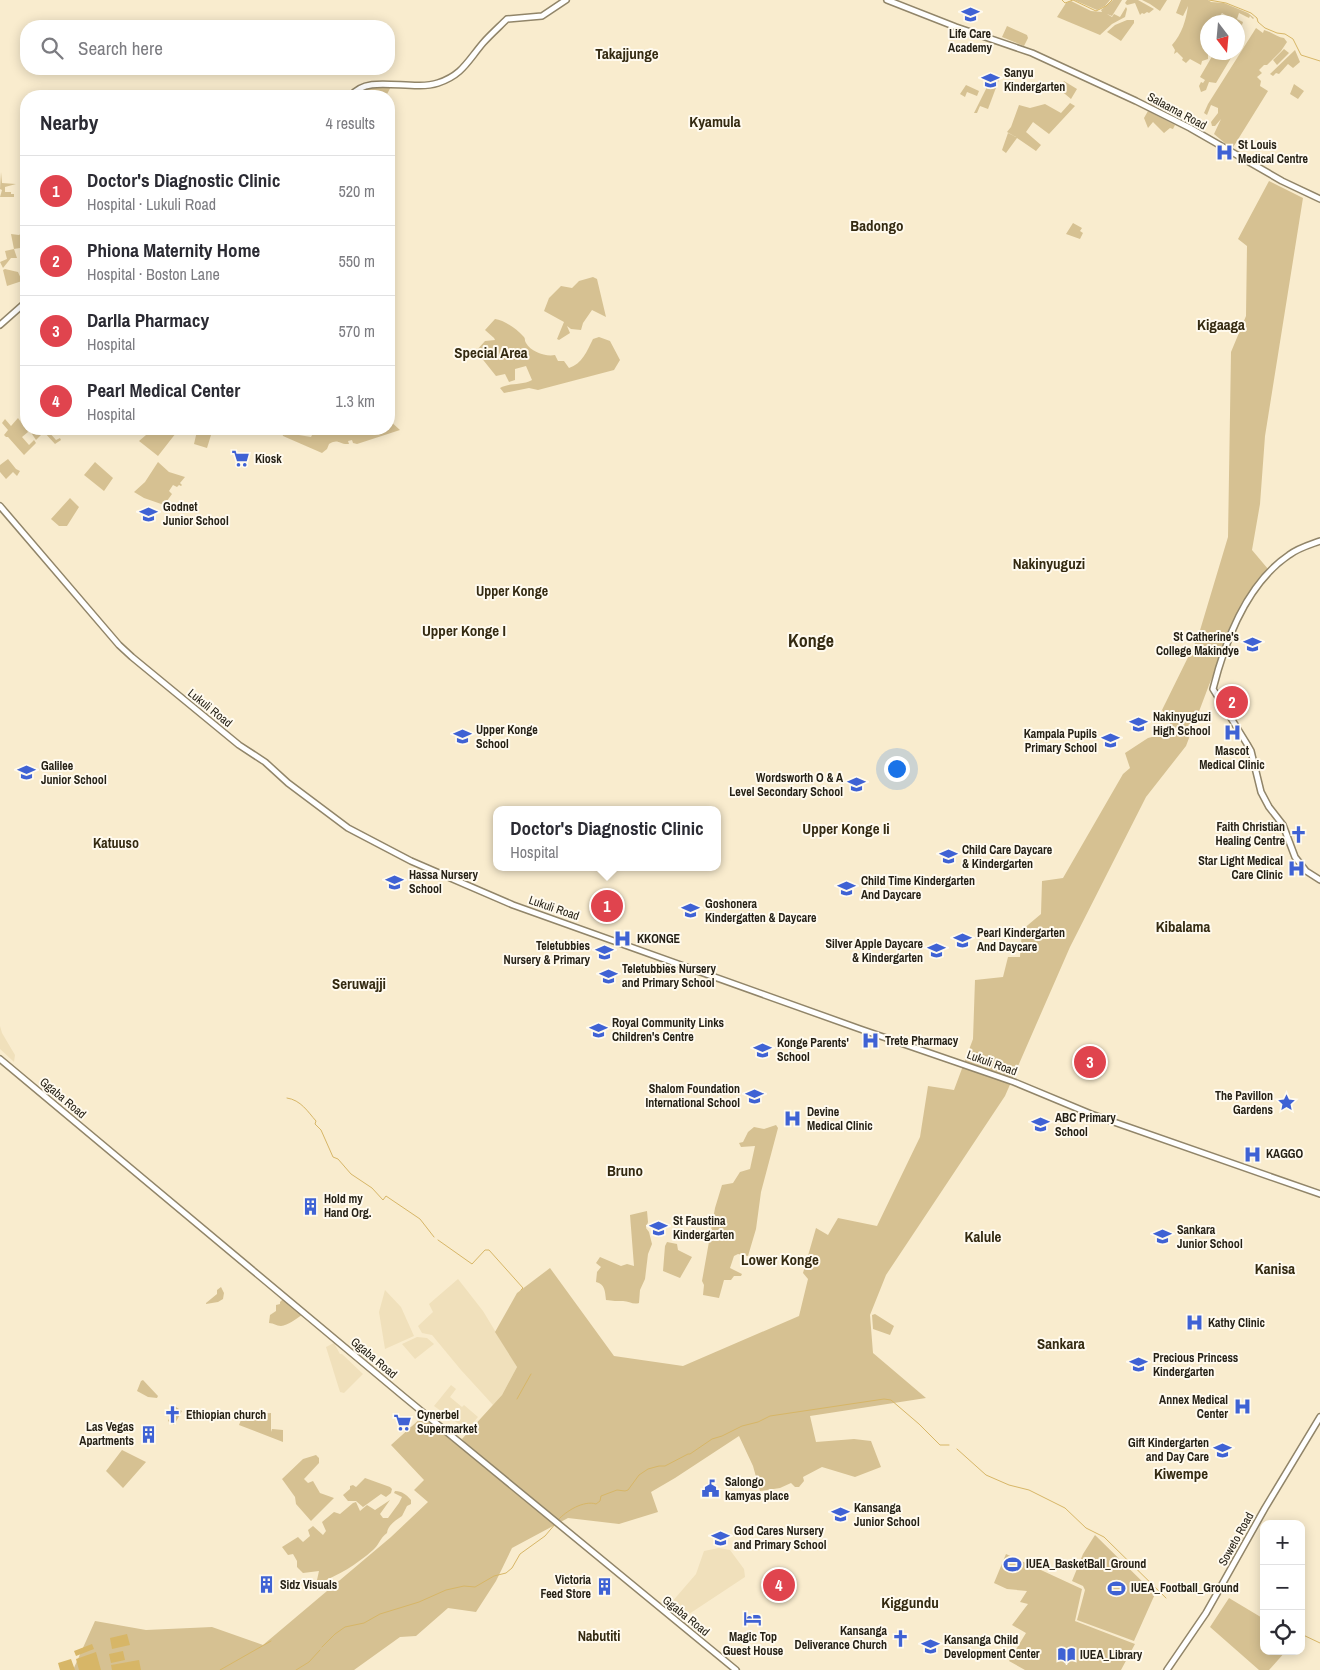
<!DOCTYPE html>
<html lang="en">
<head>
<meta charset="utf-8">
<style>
	:root { --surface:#fff; --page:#f7f7f7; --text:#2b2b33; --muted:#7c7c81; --line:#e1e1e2; --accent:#111827 }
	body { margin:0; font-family:"Archivo Narrow",sans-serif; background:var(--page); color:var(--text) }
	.controls { position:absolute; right:15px; bottom:15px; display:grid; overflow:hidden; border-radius:10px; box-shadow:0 2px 12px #0003 }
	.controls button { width:45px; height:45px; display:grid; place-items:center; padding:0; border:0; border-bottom:1px solid var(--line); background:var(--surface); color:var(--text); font:25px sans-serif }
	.compass { position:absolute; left:1200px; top:15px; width:45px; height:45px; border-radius:50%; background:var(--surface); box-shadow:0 2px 12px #0003; rotate:164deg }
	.you { position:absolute; left:896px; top:768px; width:18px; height:18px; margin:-12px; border:4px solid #fff; border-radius:50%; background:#1a73e8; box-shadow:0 0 0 8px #1a73e833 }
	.badge { display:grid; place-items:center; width:32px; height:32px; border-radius:50%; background:var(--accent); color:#fff; font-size:16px; font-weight:700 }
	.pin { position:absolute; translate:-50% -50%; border:2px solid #fff; box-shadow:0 1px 5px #0006 }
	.popup { position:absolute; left:493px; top:806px; width:228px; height:65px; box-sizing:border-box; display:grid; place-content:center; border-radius:10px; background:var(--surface); filter:drop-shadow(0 1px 4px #0005); font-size:16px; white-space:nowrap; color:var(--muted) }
	.popup b { font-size:19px; color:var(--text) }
	.popup::after { content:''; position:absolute; left:50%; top:100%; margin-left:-10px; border:10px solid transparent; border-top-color:var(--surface) }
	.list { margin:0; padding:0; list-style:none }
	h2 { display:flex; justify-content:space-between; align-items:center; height:65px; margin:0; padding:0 20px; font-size:21px }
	h2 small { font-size:16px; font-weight:400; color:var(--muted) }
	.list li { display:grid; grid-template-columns:32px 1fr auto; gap:15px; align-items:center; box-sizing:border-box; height:70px; padding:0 20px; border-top:1px solid var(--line) }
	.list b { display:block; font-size:19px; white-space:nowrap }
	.list p { margin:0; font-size:16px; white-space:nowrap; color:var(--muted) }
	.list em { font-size:16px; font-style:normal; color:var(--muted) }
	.icon { flex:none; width:28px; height:28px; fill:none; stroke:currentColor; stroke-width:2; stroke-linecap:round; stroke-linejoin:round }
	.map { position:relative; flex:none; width:1320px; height:1670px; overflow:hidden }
	.search { position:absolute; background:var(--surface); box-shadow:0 2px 12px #0003; left:20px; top:20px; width:375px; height:55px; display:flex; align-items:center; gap:12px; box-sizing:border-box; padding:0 18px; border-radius:20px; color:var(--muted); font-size:19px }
	.panel { position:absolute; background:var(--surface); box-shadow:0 2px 12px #0003; left:20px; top:90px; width:375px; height:345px; border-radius:20px }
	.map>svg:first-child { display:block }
</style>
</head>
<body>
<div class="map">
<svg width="1320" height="1670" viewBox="0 0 1320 1670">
	<rect width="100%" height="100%" fill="#f9ecce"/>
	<path fill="#f0e0bb" d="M0,1026l2,7 13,22 -1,7 -14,-13z
		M458,1279l25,32 34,56 -15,28 -9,10 -32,-35 -29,-35 -10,-2 -4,-7 15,-14 -4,-8z
		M385,1290l16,17 13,29 -29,13 -6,-37z
		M417,1337l10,1 7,6 -19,15 -13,-15z
		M334,1343l6,11h2l21,20 -19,19 -4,-1 -14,-45z
		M451,1385l5,4 -6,8 12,10 2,-2 14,12 -11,13 -33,-24z
		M719,1548l11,2 14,19 1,8 -59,39 -15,-13 25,-29 8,-23z"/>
	<path fill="#d6c192" d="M1074,0h36l-5,6 -8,4z
		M1113,0h9l-10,16 -5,-2 5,3 2,-3 6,3 6,-10 1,2 -2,8 -13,7 -12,11 -43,-18 9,-14 5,-2 20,10 11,1 -1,-2z
		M1127,0h11l16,9 -5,4 -2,-1 -3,2 -2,-1 -2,2 -5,-12 -8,2 -2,-2z
		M1142,0h25l-7,11 -10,-7z
		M1181,0h27l3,2 13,1 24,10 6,5 -1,1 -3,-3 -1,2 -10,-5 -2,6 6,3 -1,3 -20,-12 -7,9h-7v37l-6,2 -1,4 -11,-6 -4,4 -4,-3 1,-2 -6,-6 -3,2 1,-4 -3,-5c10,-11 14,-25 16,-39l-5,10 -7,-3z
		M1127,20h7v3l-13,18 -14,-9 8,-7z
		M1007,26l20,9 1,3 -4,8 -22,-9z
		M1256,28l7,5 1,-3c8,2 13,7 20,8l3,4 -6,9 -14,14h-3l-5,5 3,3 -5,4 4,4 -1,5 8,5 -36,58 -18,-15 7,-15 -6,7h-3l-1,-4 7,-9v-5l-7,-3 -4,10 -3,-2 4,-9z
		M1284,49l5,4 -12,12 -4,-5z
		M1295,50l5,12 -7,6 -5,-4 -9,10 -3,-1 -3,3 -3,-2z
		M1214,53h20l-18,30 -7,-1 -3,8 -5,2 -2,-6 2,-4 2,1 2,-3 -5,-3z
		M990,74l10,3 -12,32 -8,-3 -3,7h-3l12,-24z
		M394,81l-8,15h-32c12,-11 24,-14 40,-15z
		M1064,81l13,8 -6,10 -12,-10z
		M1294,84l10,7 -6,8 -8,-5z
		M966,85l13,6 -2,5 -10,-4 -2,5 -5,-3z
		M1070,103l5,3 -26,28 -16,-12 -7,10 15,13 -5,6 -19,-13 -11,15 -4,-3 6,-17 8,4 -9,-5 4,-5 8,-22 11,3 15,-4 16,9z
		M1148,111l27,14 -2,4 -3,-1 -6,5 -11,-11 -5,6 -4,-10z
		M1,172l1,11 14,1 -11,3v5h6v2h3v3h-14l2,-7 -2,-1z
		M1269,181l34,17 -38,238 -5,68 -8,46 16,19 -19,23 -40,93 -23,61 -40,51 -76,150 -65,149 -119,179 -16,40 3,38 53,45 -116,18 6,26 38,-3 17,2 10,26 -26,10 -33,-10 -19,10 1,4 -5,6h-4l-4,-4 -11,5 -20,3 -7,-25 -14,-30 -64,42 -24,14 7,20 -39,12 -51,-6 -56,30 -16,33 -20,31 -28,-4 -32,28 -16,1 -46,33h-281l22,-49 51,9 66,-3 51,18 128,-108 37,-35 -14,-12 10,-10 -33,-35 31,-28 63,50 -23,-28 40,-44 15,-28 -22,-35 22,-39 33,-25 64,88 69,10 116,-50 9,-37 -5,-6 13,-45 12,7 10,-17 39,8 43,-89 8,-51 26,4 19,-51 2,-59 28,-3 5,-20h12l2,-27 19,-16 1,-33 21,-3 60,-104 7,-6 -5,-15 23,-15 19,-5 4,-12 -9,-11 36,-73 30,-100 3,-185 15,-36 1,-70 -9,-7z
		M1073,223l9,5 -2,3 3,2 -3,6 -14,-5z
		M23,232l3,3v6l-5,1 -1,6 -6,1 3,9h-6l-8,10 -3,-6 7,-3 -2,-8 9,-2 -3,-15 8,1z
		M5,269l13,3 4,9 -15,5 -4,-16z
		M593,277l4,2 9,38 -14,-7 -9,13 -2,7 -10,-1 -4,-3 3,7 -11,7 -2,-1 7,-17 -20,-11 5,-13 12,-12 11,2 7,-7z
		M495,319c9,1 22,10 28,17 3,3 1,3 3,7 5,9 20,14 29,12l3,6h6l5,7c13,-4 18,-17 24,-29l6,-2 11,4 10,19 -6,10 -76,20 -9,-2 -25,5 -4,-5c10,-6 21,-2 32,-8l-6,-14 -11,3v11l-6,2 -4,-8 -9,2 -20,-25 9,-10 10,-1 -1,-2 -9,-8z
		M18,418l10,14 -6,5 7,8 5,-5 2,3 -12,12 -16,-18h-2l-2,-2 4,-5 -6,-7 3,-4 6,7z
		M389,420l11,10 -43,14 -4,-1 -1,-3 -4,1 1,3c-10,1 -10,-6 -20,0l-2,5 -5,4 -39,-17 -2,-6 16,-1 2,6 12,2 3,-6 -2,-2h31l9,4 2,-4h35z
		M36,429h14l-2,2 8,9 4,-2 1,2 -6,4 -11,-12 -8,8 -4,-6z
		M153,429h7l3,3 3,-3h6l4,4 -18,23 -19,-15z
		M193,429h20l-1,5 -5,-1 4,2 -4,13 -13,-4 3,-13h2z
		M8,459l8,10 4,2 -3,5 -4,-4 -7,7 -6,-7v-7z
		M95,462l18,16 -9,13 -20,-16z
		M158,462l11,10 16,5 -5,6 2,2 -1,1 -2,-1 -2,2 -4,-2 -4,6 3,3 -8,11 -20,-7 -10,-6 11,-10z
		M70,498l9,9 -12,19h-8l-8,-7z
		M776,1125l2,3 -17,64 -5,37 -8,27 -10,-2 -4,2 -4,12 12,6 -1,2h-7l-3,4h-7l-5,18 -16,-3 1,-10 -2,-4 13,-73 7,-23 11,-2 7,-11 10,-3 5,-23 -14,1 -2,-4 4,-1 5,-10 6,-5 10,2z
		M647,1211l1,11 -2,6 3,4 3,12 -4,10 -3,25 -5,11 -1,13c-6,2 -10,-2 -16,-2 -6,0 -10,0 -17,-1 -1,-9 -1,-16 -10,-18l1,-10 4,-5 -5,-4 4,-6 21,9 6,-2 7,2 -4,-51z
		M667,1242l10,2 1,6 14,7 -12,21 -17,-7 2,-25z
		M221,1287l3,6 -1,6 -5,3 -12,2v-1l11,-9v-4z
		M285,1297l19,16 -2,2c-6,4 -14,10 -21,11 -5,0 -7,-3 -12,-3l1,-8 6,-4v-6l4,-1v-2z
		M875,1314l19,12 -4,9 -17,-6 -1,-14z
		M143,1380l15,16 -1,2 -9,-1 -11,-6 4,-10z
		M173,1405l9,6 -8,14 -6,-4 3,-7v-7z
		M245,1410l10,4 16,-1v19l1,-3 11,1v12l-44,-17z
		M122,1450l24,12 -23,26 -17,-17z
		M316,1455l3,3v5l-15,16 4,4 5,-2 7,12 14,5 -23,23 -15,-17 -1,-7 -13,-18 21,-20z
		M365,1478l25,9 2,2 -1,4 -5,4 -5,-3 -18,13 -7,-6h-8l-5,-6 7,-6v-3l3,-1 3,2z
		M395,1491c7,0 12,4 16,9v4l-4,2 -5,10c-5,4 -14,8 -15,17 -7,5 -8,12 -14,17 -17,15 -34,25 -54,33l-2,-3 2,-9 -16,2 -6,-6v-6l-4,-7 -5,1 -6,-8 16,-10 5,5 7,-6 -2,-6 5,-4 10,9 3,-4 -4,-9 12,-10 6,2 13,-11 3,-1 4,9 7,-6 8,5 15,-10 -10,14 3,4h5l11,-15 3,-6 -8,-4z
		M1095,1535l60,59 -21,47 -57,-21 8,-30 -2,-4 -11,-5 11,-27z
		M1006,1554l76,35 -7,32 60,23 -14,26h-96l-16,-9 17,-28 -14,-8 16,-21 -8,-2 7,-11 -20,-2 -13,-6z
		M1229,1598l35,21v32h22l-17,19h-10l-49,-43z"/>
	<path fill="#d7b667" d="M127,1634l3,11 -18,4 -2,-11z
		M92,1644l2,5 -18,7 -2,-5z
		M123,1651l2,9 -14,3 -2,-9z
		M96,1652l5,18h-22l-3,-11z
		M71,1659l4,11h-15l-2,-7z
		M139,1660l2,10h-29l-1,-5z"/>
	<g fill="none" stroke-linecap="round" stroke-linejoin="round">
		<path stroke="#d7b667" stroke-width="1" d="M1062,0l3,3 8,-3 23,11 10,-5 6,-6
			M1209,0l17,3 25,10 6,5 1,4 7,6 12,5 8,1 8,5 8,16 19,6
			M287,1098c14,2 21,14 29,23l-1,3 6,6 12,27 5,2 13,15 21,14 11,12 3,-4 34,23 14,18
			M438,1240l34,24 13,-14h4l34,38 -2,2
			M517,1399l14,-25
			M957,1449l29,26 23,10 20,5 36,18 21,20 18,9 62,61
			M558,1520c8,-9 26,-20 38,-16l4,-3 1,-5 16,-6 8,1 3,-1 11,-15 9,-6 11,-3h6l23,-12h2l22,-15 10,-3 20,-10 16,-4 12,-6 114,-17 7,1 28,24 21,21h9
			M1301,1634l19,9
			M322,1647l13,-13 10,-7 19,-4 16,-9 39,-12 27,-12 18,-4 11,1 19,-11 12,-3 6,-5 8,-14 25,-18 11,-13
			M220,1670l51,-29
			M296,1670l13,-8 11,-12"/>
		<defs>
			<path id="secondary" d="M887,0l69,27 76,26 104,48 54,27 92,53 38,18
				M351,96c17,-23 59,-4 87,-13 24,-8 29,-21 45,-40 7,-8 16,-16 24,-24l35,-3 24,-16
				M0,325l26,-23
				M0,506l119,139 13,12 107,88 26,17 23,21 60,45 63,33 102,44 347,124 154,53 77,32 229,80
				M1320,541c-11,4 -22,7 -31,14 -43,29 -64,86 -76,134l34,55 4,7 10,41 8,15 14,18 12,32 11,14 14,9
				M0,1059l403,337 333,274
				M1167,1670l39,-57 59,-105 55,-91"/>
		</defs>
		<use href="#secondary" stroke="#918569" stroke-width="8"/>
		<use href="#secondary" stroke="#fff" stroke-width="5"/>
	</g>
	<defs>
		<symbol id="school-bare" viewBox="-9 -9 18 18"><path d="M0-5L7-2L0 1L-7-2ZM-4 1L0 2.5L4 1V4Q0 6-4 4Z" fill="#3f62d4" stroke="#fffaee" stroke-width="2.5" paint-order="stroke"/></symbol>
		<symbol id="hospital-bare" viewBox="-9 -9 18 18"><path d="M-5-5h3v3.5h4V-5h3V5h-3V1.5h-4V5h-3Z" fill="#3f62d4" stroke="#fffaee" stroke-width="2.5" paint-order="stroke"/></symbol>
		<symbol id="supermarket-bare" viewBox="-9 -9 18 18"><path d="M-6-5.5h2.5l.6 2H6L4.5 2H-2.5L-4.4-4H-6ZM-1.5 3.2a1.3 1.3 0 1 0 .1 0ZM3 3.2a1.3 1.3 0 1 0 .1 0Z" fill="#3f62d4" stroke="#fffaee" stroke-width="2.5" paint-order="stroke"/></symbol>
		<symbol id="university-bare" viewBox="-9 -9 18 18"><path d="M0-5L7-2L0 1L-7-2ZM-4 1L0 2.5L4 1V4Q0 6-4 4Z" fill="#3f62d4" stroke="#fffaee" stroke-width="2.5" paint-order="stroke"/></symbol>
		<symbol id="church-bare" viewBox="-9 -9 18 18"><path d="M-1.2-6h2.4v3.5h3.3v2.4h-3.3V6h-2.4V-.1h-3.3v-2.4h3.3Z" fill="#3f62d4" stroke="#fffaee" stroke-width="2.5" paint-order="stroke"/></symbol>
		<symbol id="sight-bare" viewBox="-9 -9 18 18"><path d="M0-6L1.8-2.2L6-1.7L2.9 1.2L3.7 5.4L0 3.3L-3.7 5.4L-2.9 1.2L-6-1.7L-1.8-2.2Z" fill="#3f62d4" stroke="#fffaee" stroke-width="2.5" paint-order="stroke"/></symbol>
		<symbol id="building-bare" viewBox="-9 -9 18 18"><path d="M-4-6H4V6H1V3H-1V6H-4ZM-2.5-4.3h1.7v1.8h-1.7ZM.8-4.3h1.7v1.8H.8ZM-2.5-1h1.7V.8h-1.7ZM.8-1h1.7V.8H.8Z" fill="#3f62d4" stroke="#fffaee" stroke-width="2.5" paint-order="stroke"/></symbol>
		<symbol id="civic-bare" viewBox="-9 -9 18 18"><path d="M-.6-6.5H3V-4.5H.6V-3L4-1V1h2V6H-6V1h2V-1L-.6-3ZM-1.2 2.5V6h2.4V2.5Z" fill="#3f62d4" stroke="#fffaee" stroke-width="2.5" paint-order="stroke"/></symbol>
		<symbol id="stadium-bare" viewBox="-9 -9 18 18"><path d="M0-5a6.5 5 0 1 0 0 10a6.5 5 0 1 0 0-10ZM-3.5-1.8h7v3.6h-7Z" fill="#3f62d4" stroke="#fffaee" stroke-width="2.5" paint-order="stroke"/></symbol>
		<symbol id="hotel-bare" viewBox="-9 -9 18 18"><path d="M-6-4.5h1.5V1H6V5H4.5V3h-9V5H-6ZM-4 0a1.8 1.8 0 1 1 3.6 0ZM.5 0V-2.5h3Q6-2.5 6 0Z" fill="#3f62d4" stroke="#fffaee" stroke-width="2.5" paint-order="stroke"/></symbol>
		<symbol id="library-bare" viewBox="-9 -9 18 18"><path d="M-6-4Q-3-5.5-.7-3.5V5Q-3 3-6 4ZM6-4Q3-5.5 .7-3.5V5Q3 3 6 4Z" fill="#3f62d4" stroke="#fffaee" stroke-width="2.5" paint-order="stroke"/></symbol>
	</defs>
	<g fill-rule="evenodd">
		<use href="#school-bare" x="958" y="2" width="25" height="25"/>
		<use href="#school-bare" x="978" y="68" width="25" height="25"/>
		<use href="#hospital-bare" x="1212" y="140" width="25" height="25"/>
		<use href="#supermarket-bare" x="228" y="446" width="25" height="25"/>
		<use href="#school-bare" x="136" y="502" width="25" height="25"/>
		<use href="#university-bare" x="1240" y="632" width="25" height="25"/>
		<use href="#school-bare" x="1126" y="712" width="25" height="25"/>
		<use href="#hospital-bare" x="1220" y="720" width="25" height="25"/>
		<use href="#school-bare" x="450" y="724" width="25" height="25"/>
		<use href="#school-bare" x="1098" y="728" width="25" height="25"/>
		<use href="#school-bare" x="14" y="760" width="25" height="25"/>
		<use href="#school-bare" x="844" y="772" width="25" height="25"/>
		<use href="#church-bare" x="1286" y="822" width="25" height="25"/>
		<use href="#school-bare" x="936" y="844" width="25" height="25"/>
		<use href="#hospital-bare" x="1284" y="856" width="25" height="25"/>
		<use href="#school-bare" x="382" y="870" width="25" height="25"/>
		<use href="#school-bare" x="834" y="876" width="25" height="25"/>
		<use href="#school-bare" x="678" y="898" width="25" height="25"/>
		<use href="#hospital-bare" x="610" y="926" width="25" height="25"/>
		<use href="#school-bare" x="950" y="928" width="25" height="25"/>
		<use href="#school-bare" x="924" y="938" width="25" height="25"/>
		<use href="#school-bare" x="592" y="940" width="25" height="25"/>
		<use href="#school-bare" x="596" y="964" width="25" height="25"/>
		<use href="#school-bare" x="586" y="1018" width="25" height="25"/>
		<use href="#hospital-bare" x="858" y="1028" width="25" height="25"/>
		<use href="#school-bare" x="750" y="1038" width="25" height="25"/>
		<use href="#school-bare" x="742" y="1084" width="25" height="25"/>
		<use href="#sight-bare" x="1274" y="1090" width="25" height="25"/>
		<use href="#hospital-bare" x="780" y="1106" width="25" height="25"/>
		<use href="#school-bare" x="1028" y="1112" width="25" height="25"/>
		<use href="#hospital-bare" x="1240" y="1142" width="25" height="25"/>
		<use href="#building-bare" x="298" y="1194" width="25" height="25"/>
		<use href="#school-bare" x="646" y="1216" width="25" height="25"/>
		<use href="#school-bare" x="1150" y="1224" width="25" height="25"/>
		<use href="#hospital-bare" x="1182" y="1310" width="25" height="25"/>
		<use href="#school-bare" x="1126" y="1352" width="25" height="25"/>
		<use href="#hospital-bare" x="1230" y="1394" width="25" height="25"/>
		<use href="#church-bare" x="160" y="1402" width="25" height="25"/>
		<use href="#supermarket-bare" x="390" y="1410" width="25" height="25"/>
		<use href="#building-bare" x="136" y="1422" width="25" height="25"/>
		<use href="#school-bare" x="1210" y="1438" width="25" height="25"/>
		<use href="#civic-bare" x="698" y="1476" width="25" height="25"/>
		<use href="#school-bare" x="828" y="1502" width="25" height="25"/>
		<use href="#school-bare" x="708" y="1526" width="25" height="25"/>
		<use href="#stadium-bare" x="1000" y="1552" width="25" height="25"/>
		<use href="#building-bare" x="254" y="1572" width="25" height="25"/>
		<use href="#building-bare" x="592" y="1574" width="25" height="25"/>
		<use href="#stadium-bare" x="1104" y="1576" width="25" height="25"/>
		<use href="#hotel-bare" x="740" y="1606" width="25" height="25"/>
		<use href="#church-bare" x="888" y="1626" width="25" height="25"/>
		<use href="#school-bare" x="918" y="1634" width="25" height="25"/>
		<use href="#library-bare" x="1054" y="1642" width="25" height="25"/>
	</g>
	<g text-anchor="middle" stroke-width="4" stroke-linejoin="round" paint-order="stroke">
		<g font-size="12" font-weight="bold" fill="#262116" stroke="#fffaee" text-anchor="start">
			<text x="970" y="38" text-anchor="middle">Life Care<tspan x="970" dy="14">Academy</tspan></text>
			<text x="1004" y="77">Sanyu<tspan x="1004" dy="14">Kindergarten</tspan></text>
			<text x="1238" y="149">St Louis<tspan x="1238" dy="14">Medical Centre</tspan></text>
			<text x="255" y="463">Kiosk</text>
			<text x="163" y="511">Godnet<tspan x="163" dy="14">Junior School</tspan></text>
			<text x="1239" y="641" text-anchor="end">St Catherine's<tspan x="1239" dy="14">College Makindye</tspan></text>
			<text x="1153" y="721">Nakinyuguzi<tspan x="1153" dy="14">High School</tspan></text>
			<text x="476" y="734">Upper Konge<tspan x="476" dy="14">School</tspan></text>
			<text x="1097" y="738" text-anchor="end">Kampala Pupils<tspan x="1097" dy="14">Primary School</tspan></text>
			<text x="1232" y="755" text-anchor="middle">Mascot<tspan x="1232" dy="14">Medical Clinic</tspan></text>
			<text x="41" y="770">Galilee<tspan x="41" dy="14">Junior School</tspan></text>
			<text x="843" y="782" text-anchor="end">Wordsworth O &amp; A<tspan x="843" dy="14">Level Secondary School</tspan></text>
			<text x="1285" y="831" text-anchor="end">Faith Christian<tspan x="1285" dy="14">Healing Centre</tspan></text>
			<text x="962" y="854">Child Care Daycare<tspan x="962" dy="14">&amp; Kindergarten</tspan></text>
			<text x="1283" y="865" text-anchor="end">Star Light Medical<tspan x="1283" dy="14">Care Clinic</tspan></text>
			<text x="409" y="879">Hassa Nursery<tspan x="409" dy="14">School</tspan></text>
			<text x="861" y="885">Child Time Kindergarten<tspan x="861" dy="14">And Daycare</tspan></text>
			<text x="705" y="908">Goshonera<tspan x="705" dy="14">Kindergatten &amp; Daycare</tspan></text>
			<text x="977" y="937">Pearl Kindergarten<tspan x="977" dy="14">And Daycare</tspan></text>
			<text x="637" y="943">KKONGE</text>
			<text x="923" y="948" text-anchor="end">Silver Apple Daycare<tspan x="923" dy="14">&amp; Kindergarten</tspan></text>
			<text x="590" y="950" text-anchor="end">Teletubbies<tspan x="590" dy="14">Nursery &amp; Primary</tspan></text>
			<text x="622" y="973">Teletubbies Nursery<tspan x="622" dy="14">and Primary School</tspan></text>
			<text x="612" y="1027">Royal Community Links<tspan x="612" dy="14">Children's Centre</tspan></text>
			<text x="885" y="1045">Trete Pharmacy</text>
			<text x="777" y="1047">Konge Parents'<tspan x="777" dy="14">School</tspan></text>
			<text x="740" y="1093" text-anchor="end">Shalom Foundation<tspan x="740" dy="14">International School</tspan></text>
			<text x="1273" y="1100" text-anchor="end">The Pavillon<tspan x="1273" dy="14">Gardens</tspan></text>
			<text x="807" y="1116">Devine<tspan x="807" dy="14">Medical Clinic</tspan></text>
			<text x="1055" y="1122">ABC Primary<tspan x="1055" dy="14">School</tspan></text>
			<text x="1266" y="1158">KAGGO</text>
			<text x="324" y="1203">Hold my<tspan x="324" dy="14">Hand Org.</tspan></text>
			<text x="673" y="1225">St Faustina<tspan x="673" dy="14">Kindergarten</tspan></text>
			<text x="1177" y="1234">Sankara<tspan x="1177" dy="14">Junior School</tspan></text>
			<text x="1208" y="1327">Kathy Clinic</text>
			<text x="1153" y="1362">Precious Princess<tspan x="1153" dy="14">Kindergarten</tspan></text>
			<text x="1228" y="1404" text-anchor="end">Annex Medical<tspan x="1228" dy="14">Center</tspan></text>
			<text x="186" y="1419">Ethiopian church</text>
			<text x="417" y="1419">Cynerbel<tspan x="417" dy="14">Supermarket</tspan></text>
			<text x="134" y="1431" text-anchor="end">Las Vegas<tspan x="134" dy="14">Apartments</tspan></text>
			<text x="1209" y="1447" text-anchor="end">Gift Kindergarten<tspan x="1209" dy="14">and Day Care</tspan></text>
			<text x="725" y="1486">Salongo<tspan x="725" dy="14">kamyas place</tspan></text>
			<text x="854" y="1512">Kansanga<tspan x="854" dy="14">Junior School</tspan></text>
			<text x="734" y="1535">God Cares Nursery<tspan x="734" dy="14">and Primary School</tspan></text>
			<text x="1026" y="1568">IUEA_BasketBall_Ground</text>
			<text x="591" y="1584" text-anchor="end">Victoria<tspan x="591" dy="14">Feed Store</tspan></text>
			<text x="280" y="1589">Sidz Visuals</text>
			<text x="1131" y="1592">IUEA_Football_Ground</text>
			<text x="887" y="1635" text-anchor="end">Kansanga<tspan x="887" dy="14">Deliverance Church</tspan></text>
			<text x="753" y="1641" text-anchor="middle">Magic Top<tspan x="753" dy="14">Guest House</tspan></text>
			<text x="944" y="1644">Kansanga Child<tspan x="944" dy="14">Development Center</tspan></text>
			<text x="1080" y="1659">IUEA_Library</text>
		</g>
		<g font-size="12" fill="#262116" stroke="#fffaee">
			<text transform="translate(1177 111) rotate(28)" y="4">Salaama Road</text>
			<text transform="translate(210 708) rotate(39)" y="4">Lukuli Road</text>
			<text transform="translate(554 908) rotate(19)" y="4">Lukuli Road</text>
			<text transform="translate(992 1063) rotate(20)" y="4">Lukuli Road</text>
			<text transform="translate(63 1098) rotate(40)" y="4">Ggaba Road</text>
			<text transform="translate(374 1358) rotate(40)" y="4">Ggaba Road</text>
			<text transform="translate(1236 1539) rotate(-61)" y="4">Soweto Road</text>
			<text transform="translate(686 1616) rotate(39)" y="4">Ggaba Road</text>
		</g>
		<g font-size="14" font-weight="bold" fill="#342a11" stroke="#fffaee">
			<text x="512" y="596">Upper Konge</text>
			<text x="116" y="848">Katuuso</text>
			<text x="599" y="1641">Nabutiti</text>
		</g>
		<g font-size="15" font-weight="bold" fill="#342a11" stroke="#fffaee">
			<text x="627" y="59">Takajjunge</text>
			<text x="715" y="127">Kyamula</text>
			<text x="877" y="231">Badongo</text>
			<text x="1221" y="330">Kigaaga</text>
			<text x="491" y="358">Special Area</text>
			<text x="1049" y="569">Nakinyuguzi</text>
			<text x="464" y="636">Upper Konge I</text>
			<text x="846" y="834">Upper Konge Ii</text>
			<text x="1183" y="932">Kibalama</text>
			<text x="359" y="989">Seruwajji</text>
			<text x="625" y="1176">Bruno</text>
			<text x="983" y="1242">Kalule</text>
			<text x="780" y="1265">Lower Konge</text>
			<text x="1275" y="1274">Kanisa</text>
			<text x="1061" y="1349">Sankara</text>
			<text x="1181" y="1479">Kiwempe</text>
			<text x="910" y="1608">Kiggundu</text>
		</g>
		<g font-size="18" font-weight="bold" fill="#342a11" stroke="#fffaee">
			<text x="811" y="647">Konge</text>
		</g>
	</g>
</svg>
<div class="controls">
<button>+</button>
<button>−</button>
<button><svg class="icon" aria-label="locate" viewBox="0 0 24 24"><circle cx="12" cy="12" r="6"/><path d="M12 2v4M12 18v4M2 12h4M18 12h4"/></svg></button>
</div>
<svg class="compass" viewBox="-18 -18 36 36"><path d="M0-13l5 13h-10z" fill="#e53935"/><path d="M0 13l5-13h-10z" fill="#7c7c81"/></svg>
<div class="you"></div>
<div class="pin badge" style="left:607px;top:906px;background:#e0444e">1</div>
<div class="popup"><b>Doctor's Diagnostic Clinic</b>Hospital</div>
<div class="pin badge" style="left:1232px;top:702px;background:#e0444e">2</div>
<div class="pin badge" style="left:1090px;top:1062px;background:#e0444e">3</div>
<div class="pin badge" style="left:779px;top:1585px;background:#e0444e">4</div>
<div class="search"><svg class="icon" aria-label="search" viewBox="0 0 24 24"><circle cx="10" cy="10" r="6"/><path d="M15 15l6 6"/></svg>Search here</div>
<section class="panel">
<h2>Nearby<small>4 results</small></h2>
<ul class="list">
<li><span class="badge" style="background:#e0444e">1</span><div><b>Doctor's Diagnostic Clinic</b><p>Hospital · Lukuli Road</p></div><em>520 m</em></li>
<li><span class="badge" style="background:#e0444e">2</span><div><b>Phiona Maternity Home</b><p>Hospital · Boston Lane</p></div><em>550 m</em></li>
<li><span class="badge" style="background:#e0444e">3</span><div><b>Darlla Pharmacy</b><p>Hospital</p></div><em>570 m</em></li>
<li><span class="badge" style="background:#e0444e">4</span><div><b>Pearl Medical Center</b><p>Hospital</p></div><em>1.3 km</em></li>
</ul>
</section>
</div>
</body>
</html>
